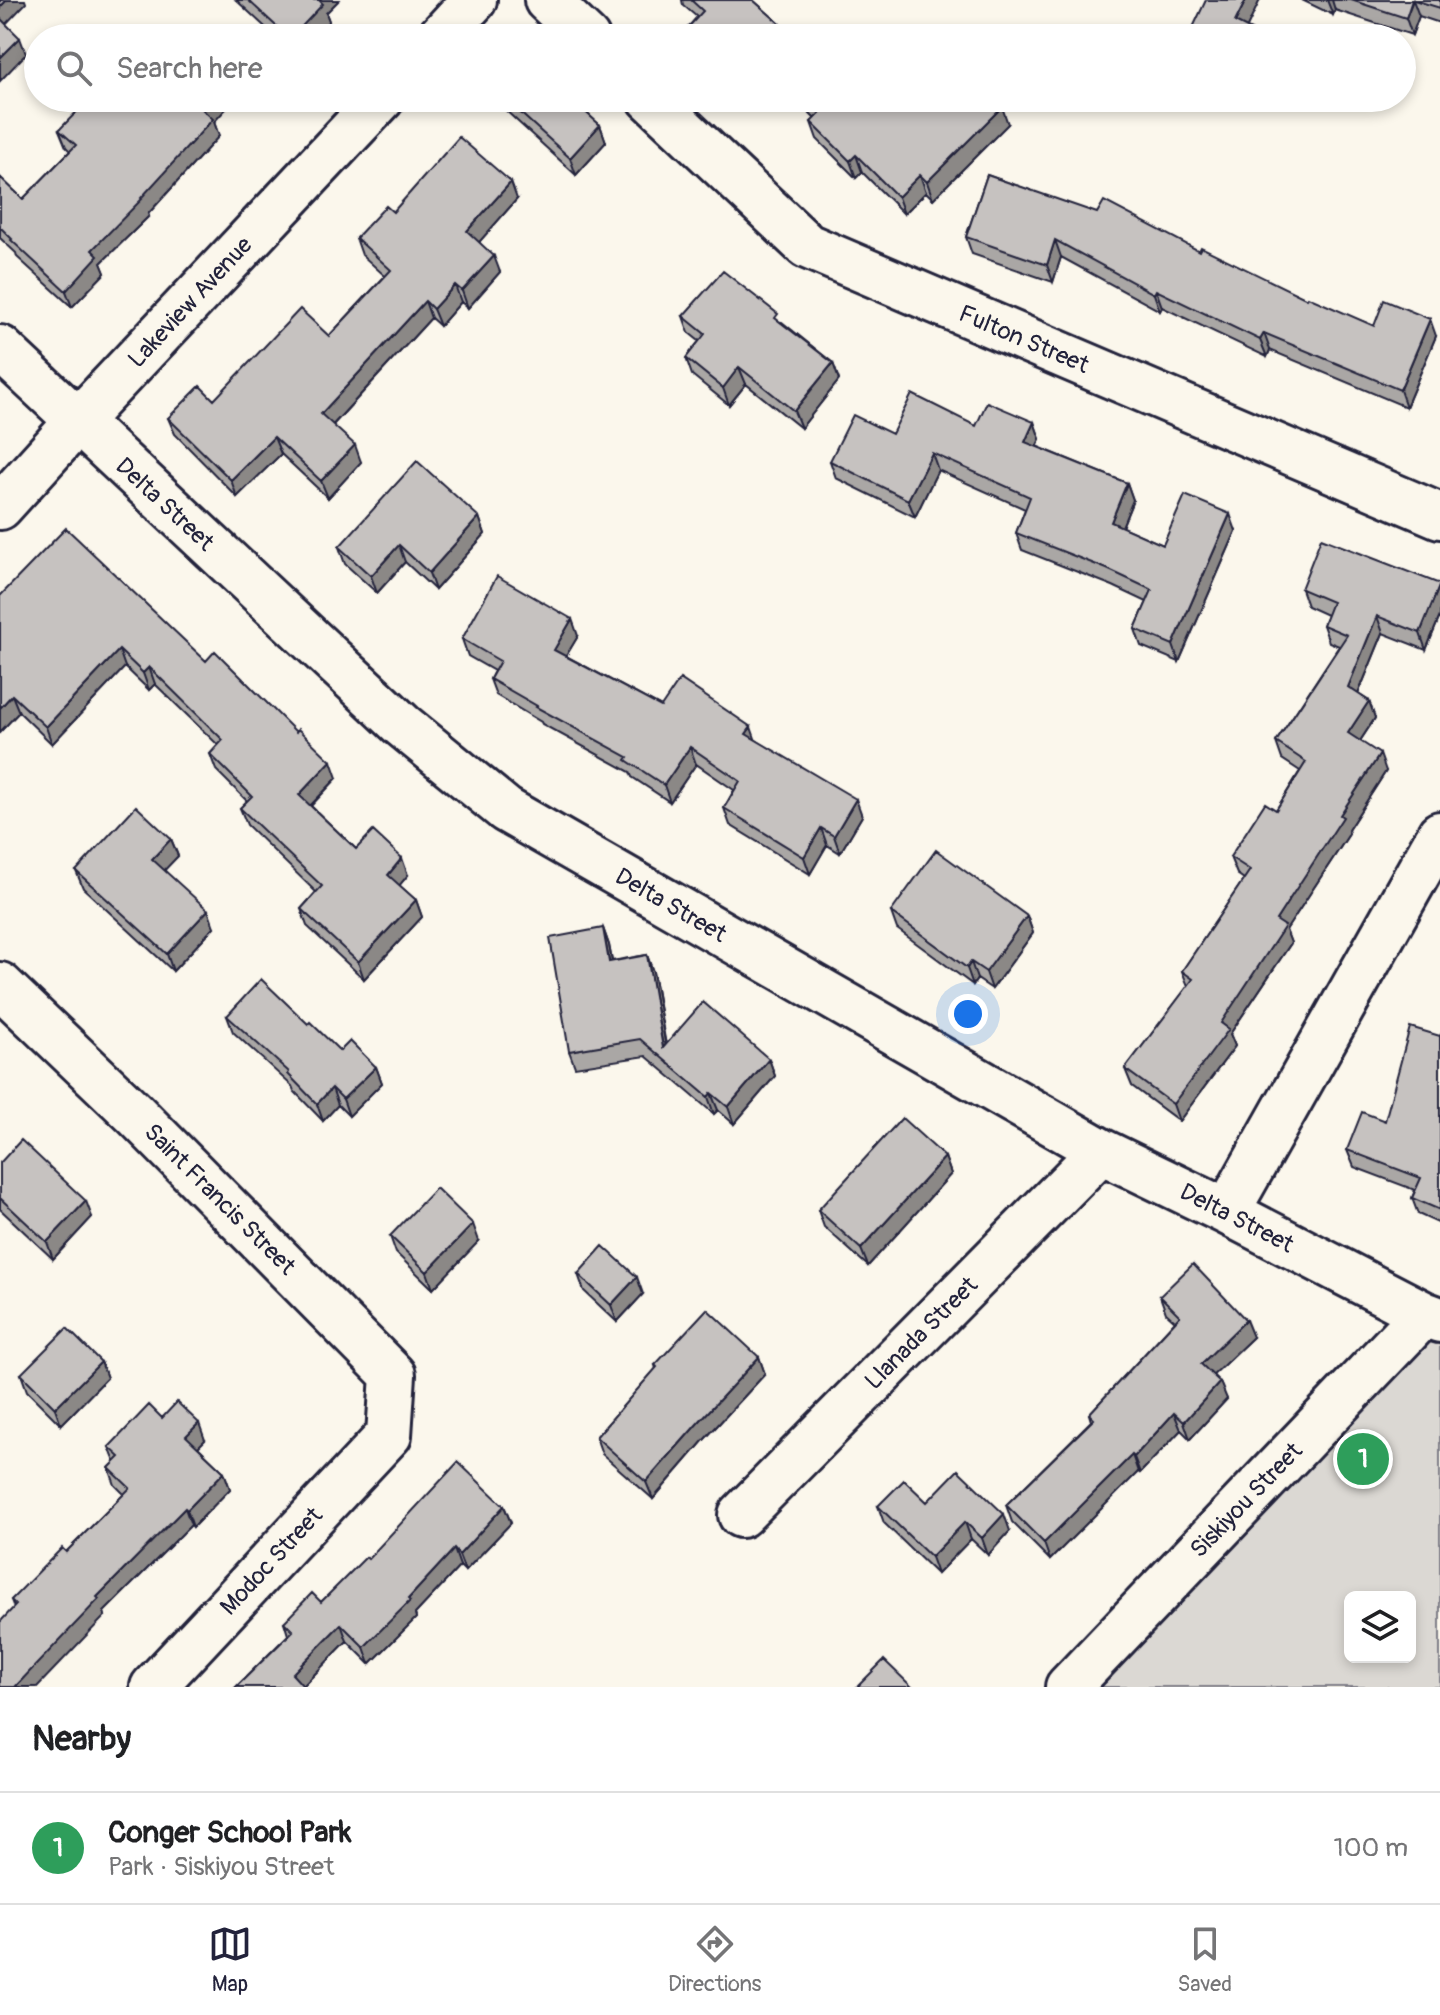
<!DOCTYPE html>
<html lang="en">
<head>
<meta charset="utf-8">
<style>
	:root { --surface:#fff; --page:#f2f2f2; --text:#202124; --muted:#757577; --line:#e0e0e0; --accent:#22223b }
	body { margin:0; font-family:Pangolin,sans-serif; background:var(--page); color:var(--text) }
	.controls { position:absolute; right:24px; bottom:24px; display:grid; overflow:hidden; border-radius:12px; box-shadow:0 4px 12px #0003 }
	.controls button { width:72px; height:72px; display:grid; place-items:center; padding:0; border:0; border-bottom:2px solid var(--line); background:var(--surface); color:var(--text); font:40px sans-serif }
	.you { position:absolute; left:968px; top:1014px; width:28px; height:28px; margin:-20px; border:6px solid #fff; border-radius:50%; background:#1a73e8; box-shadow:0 0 0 12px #1a73e833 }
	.badge { display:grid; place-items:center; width:52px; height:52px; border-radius:50%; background:var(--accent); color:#fff; font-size:26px; font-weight:700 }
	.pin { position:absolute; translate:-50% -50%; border:4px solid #fff; box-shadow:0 2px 8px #0006 }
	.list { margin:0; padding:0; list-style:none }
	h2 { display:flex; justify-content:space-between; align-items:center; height:104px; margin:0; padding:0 32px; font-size:34px }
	h2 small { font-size:26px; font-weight:400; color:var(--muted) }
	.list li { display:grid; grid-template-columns:52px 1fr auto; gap:24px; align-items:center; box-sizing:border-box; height:112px; padding:0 32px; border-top:2px solid var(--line) }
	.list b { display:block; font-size:30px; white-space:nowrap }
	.list p { margin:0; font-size:26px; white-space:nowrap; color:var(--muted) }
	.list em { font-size:26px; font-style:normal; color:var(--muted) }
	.icon { flex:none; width:44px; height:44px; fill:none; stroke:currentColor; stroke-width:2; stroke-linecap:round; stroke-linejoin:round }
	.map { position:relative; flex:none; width:1440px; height:1687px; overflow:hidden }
	.search { position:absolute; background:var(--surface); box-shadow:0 4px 12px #0003; left:24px; right:24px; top:24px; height:88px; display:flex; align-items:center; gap:20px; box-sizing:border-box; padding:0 28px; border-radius:44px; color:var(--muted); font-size:30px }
	.sheet { height:216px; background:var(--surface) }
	nav { display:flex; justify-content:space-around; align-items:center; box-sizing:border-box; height:112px; border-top:2px solid var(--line); background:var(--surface); font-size:22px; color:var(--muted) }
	nav a { display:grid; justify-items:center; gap:4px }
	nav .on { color:var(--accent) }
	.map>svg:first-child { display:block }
</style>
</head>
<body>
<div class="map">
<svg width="1440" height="1687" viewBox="0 0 1440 1687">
	<rect width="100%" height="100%" fill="#fbf7ec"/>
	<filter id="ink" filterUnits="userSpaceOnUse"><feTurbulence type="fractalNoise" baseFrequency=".0125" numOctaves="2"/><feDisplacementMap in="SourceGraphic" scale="16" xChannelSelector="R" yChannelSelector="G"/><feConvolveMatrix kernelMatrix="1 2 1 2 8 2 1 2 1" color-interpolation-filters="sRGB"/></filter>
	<g filter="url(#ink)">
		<path fill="#dbd8d3" stroke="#7e7d87" stroke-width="2" fill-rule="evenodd" d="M1440,1320v367h-370zM1350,1597h60v60h-60z"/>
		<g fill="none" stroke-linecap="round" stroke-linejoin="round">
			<defs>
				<path id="minor" d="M547,0l40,38
					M439,38l35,-38
					M650,98l157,148 633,270
					M0,348l402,377 104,85 595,341 126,61 197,102 16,6
					M0,507l77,-85 305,-324
					M0,985l135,129 258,261 -4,60 -236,252
					M1227,1212l213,-378
					M741,1515l360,-364
					M1068,1687l356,-373"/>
			</defs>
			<use href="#minor" stroke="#22223b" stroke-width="50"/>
			<use href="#minor" stroke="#fbf7ec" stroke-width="44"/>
		</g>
		<path fill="#aaa7a5" stroke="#22223b" stroke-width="2" d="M236,0h103l-13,13 3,8 -16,17h-36z
			M682,0h71l42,37 20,1h-130l-2,-5 14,-16 -14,-12z
			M1302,0h138v23l-21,-7 -7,19 -77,-25 -2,5z
			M492,98h78l30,27 6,17 -30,33z
			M794,98h106l12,13 96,13 -75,75 -7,-7 -22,22 -42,-42 -6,6 -39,-39 -6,-17 4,-3z
			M1258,98h15l-3,6z
			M214,122l5,14 -71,78 1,2 -48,47 4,10 -33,34 -55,-50 -1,-4 -16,-15v-61l23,22 47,-48 -4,-4 -7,-17z
			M987,175l212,76 108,48 67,27 62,10 -30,71 -136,-57 -3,7 -105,-50 -2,4 -99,-54 -8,25 -81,-28 -6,-17z
			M517,199l-38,43 21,30 -32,36 -7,-6 -21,24 -9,-8 -98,107 28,37 -33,36 -47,-44 -44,43 -62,-63 -7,-16 46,-18 115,-64 56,-60 -23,-21 -6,-17 37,-26z
			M683,316l99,6 51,41 6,17 -38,48 -55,-44 -17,21 -37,-30 -6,-17 13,-17 -10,-8z
			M1034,422l6,17 -4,7 91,37 6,17 -11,27 41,18 73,-14 -57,131 -38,-16 -6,-17 12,-27 -34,-16 -91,-36 -6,-17 9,-24 -87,-39 -23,47 -79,-39 -6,-17 62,-27z
			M479,517l6,17 -50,56 -30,-28 -28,31 -32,-29 -6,-17z
			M1440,584v32l-14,34 -43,-17 -25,61 11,7 6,17 -15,23 26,30 -38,59 1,4 -63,96 5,13 -61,91 5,12 -56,75 -47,-35 -7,-17 63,-83 -6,-15 62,-92 -7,-5 -7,-17 46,-47 24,-39 -18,-12 -6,-17 63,-96 -10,-4 -6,-17 4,-10 -20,-9 -6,-17z
			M0,596l206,65 131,117 -26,28 45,43 52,26 -9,10 17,15 6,17 -58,62 -57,-53 -6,-17 15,-17 -69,-67 -7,-17 7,-7 -31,-31 -6,-16 8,-9 -63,-61 -6,6 -24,-23 -73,77 -33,-32 -19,20z
			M578,636l-12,20 95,51 95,33 106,76 -22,37 -13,-8 -17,29 -80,-49 -6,-17 10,-18 -38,-26 -26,38 -38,-25 -2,-5 -88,-48 -1,-2 -45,-27 -6,-16 4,-8 -26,-15 -6,-17z
			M171,839l7,17 -14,14 50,57 -41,44 -90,-83 -7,-17z
			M891,912l136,4 6,17 -41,56 -15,-10 -4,6 -76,-56z
			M603,928l6,17 3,16 35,-6 6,17 13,73 103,14 6,17 -41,48 -16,-14 -4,4 -68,-58 -71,11 -6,-16z
			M227,1016l113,35 36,16 6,16 -33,33 -11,-11 -15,16 -29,-30 -2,-5 -59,-54z
			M1440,1036v188l-22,-10 -6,-16 3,-8 -61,-23 -7,-17 38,-29z
			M945,1157l6,17 -83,92 -44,-39 -6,-17z
			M0,1163l92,54 -39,42 -53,-50z
			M390,1236l89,5 -46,48 -37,-36z
			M578,1274l65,20 -26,28 -33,-31z
			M1160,1296l93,41 -40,38 14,24 -37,40 -9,-9 -41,43 -2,-1 -88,88 -38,-38 -6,-17 85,-84 -2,-7 86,-93 -9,-8z
			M759,1357l6,17 -62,67 -50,58 -51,-45 -6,-17 60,-68 -1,-4z
			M101,1362l6,16 -46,47 -34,-34 -6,-17z
			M162,1418l43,22 -7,7 26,25 6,17 -37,38 -2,-2 -87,87 1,4 -91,-8 -3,-8 55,-48 58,-58 -9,-9 -6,-17 6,-6 -6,-15z
			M504,1506l7,17 -46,48 -5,-5 -45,48 1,4 -46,46 -23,-23 -44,45 -67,1 52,-52 -4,-13 37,-20 47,-43z
			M878,1506l132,25 -22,24 -17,-16 -34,35 -53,-51z"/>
		<path fill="#8b8886" stroke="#22223b" stroke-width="2" d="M7,0h18l1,3 -26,27v-23z
			M318,0h21l-13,13 3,8 -16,17h-22z
			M1246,0h14l-18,38 -7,-16z
			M1327,0h5l3,10 -2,5z
			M1413,0l6,16 -7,19 -6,-17z
			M20,38l6,16 -26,27v-23z
			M214,98h22l-22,24 5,14 -71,78 1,2 -48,47 4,10 -33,34 -6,-16 26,-41 111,-140z
			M1002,107l6,17 -75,75 -6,-17z
			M600,125l6,17 -30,33 -6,-17z
			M856,155l6,17 -6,6 -6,-17z
			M920,175l6,17 -22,22 -6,-17z
			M511,182l6,17 -43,49 -7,-17z
			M1055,240l6,17 -8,25 -6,-17z
			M494,256l6,16 -32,36 -6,-17z
			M455,285l6,17 -21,24 -7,-17z
			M1156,290l6,17 -2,4 -6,-17z
			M425,301l6,17 -103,112 -7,-16z
			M1430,319l6,17 -30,71 -6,-17z
			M1264,333l6,17 -3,7 -7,-17z
			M833,363l6,17 -38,48 -7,-17z
			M739,367l7,17 -17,21 -6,-17z
			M1034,422l6,17 -9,19 -6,-16z
			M274,437l7,17 -44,43 -6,-17z
			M355,445l6,17 -33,36 -7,-17z
			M932,453l6,17 -23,47 -7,-17z
			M1127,483l6,17 -16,39 -6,-17z
			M1230,514l6,17 -57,131 -6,-17z
			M479,517l6,17 -50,56 -6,-17z
			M399,545l6,17 -28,31 -6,-17z
			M1440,584v32l-14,34 -6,-17z
			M1377,616l6,17 -29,71 -6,-17z
			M572,619l6,17 -18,30 -6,-16z
			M119,650l6,17 -73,77 -6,-17z
			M149,667l6,17 -6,6 -6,-17z
			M12,695l7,17 -19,20v-24z
			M1369,701l6,17 -21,32 -6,-17z
			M751,727l6,17 -11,-10z
			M690,747l6,17 -26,38 -6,-17z
			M1380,754l6,17 -38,59 1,4 -63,96 5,13 -61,91 5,12 -56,75 -6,-17 48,-81 55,-103 64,-105z
			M331,761l6,17 -32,33 -6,-16z
			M856,799l6,17 -22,37 -6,-17z
			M821,828l6,17 -17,29 -6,-17z
			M171,839l7,17 -19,20 -7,-17z
			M402,858l6,17 -14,17 -6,-17z
			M416,900l6,17 -58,62 -6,-17z
			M208,910l6,17 -41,44 -6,-17z
			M1027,916l6,17 -41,56 -6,-17z
			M603,928l6,17 6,34 -6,-17z
			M647,955l6,17 16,93 -6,-17z
			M971,962l6,17 -4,6 -6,-17z
			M769,1059l6,17 -41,48 -6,-17z
			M376,1067l6,16 -33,33 -6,-17z
			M332,1088l6,17 -15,16 -6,-17z
			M711,1093l7,17 -4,4 -6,-17z
			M945,1157l6,17 -83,92 -7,-17z
			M86,1201l6,16 -39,42 -6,-17z
			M473,1224l6,17 -46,48 -6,-17z
			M637,1277l6,17 -26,28 -6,-17z
			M1246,1320l7,17 -46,44 -6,-17z
			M759,1357l6,17 -62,67 -50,58 -7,-17 51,-58z
			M101,1362l6,16 -46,47 -6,-17z
			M1220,1382l7,17 -37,40 -6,-17z
			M1174,1413l7,17 -41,43 -6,-16z
			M199,1423l6,17 -13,13 -6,-17z
			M1132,1455l6,17 -88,88 -6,-17z
			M224,1472l6,17 -37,38 -6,-17z
			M504,1506l7,17 -46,48 -6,-16z
			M185,1508l6,17 -87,87 1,4 -68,71h-22l82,-90z
			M1004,1514l6,17 -22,24 -6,-17z
			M965,1522l6,17 -34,35 -6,-17z
			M454,1549l6,17 -45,48 1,4 -46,46 -6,-17z
			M341,1624l6,17 -45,46 -10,-13z"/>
		<path fill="#c6c2c0" stroke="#22223b" stroke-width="2" d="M0,0h7l-7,7z
			M248,0h71l4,4 -32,34h-2z
			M691,0h62l42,37 9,-10 11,11h-126l-6,-5 20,-22z
			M1206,0h40l-11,22 32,16h-79z
			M1351,0h61l-6,18z
			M1414,0h26v8z
			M0,18l20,20 -20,20z
			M90,98h124l-11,12 10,9 -72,79 1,1 -50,51 6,6 -32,35 -55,-51 1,-1 -12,-12v-50l23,22 53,-54 -17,-15z
			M504,98h66l30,27 -30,33z
			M805,98h95l12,13 13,-13h68l9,9 -75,75 -7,-7 -22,22 -42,-42 -6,6 -39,-39 9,-9z
			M459,137l52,45 -44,49 27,25 -32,35 -7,-6 -22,24 -8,-8 -104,113 34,31 -34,36 -47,-44 -43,43 -63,-62 32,-32 14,14 86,-91 29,27 62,-66 -35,-32 30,-32 7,6z
			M987,175l110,38 7,-12 95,50 2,-4 106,52 1,-2 66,29 10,-26 46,19 -30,71 -136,-57 -4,7 -104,-50 -2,4 -99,-54 -8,25 -81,-28z
			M723,271l55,43 -3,4 58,45 -39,48 -55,-44 -16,21 -37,-30 19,-24 -22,-18z
			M912,394l64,32 11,-24 47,20 -9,20 102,41 -16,39 52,23 22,-50 45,19 -57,131 -38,-16 17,-39 -45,-21 -91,-36 14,-36 -98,-44 -24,47 -78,-39 23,-46 39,19z
			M417,461l62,56 -50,56 -30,-28 -28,31 -32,-29z
			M66,528l140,133 9,-10 81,81 2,-3 33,32 -32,34 57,54 17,-18 29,27 -14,17 28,25 -58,62 -57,-53 21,-23 -82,-78 12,-12 -42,-42 13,-14 -74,-73 -6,6 -24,-23 -73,77 -34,-32 -12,13v-112z
			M1321,538l119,46 -20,49 -43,-17 -29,71 21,14 -21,32 32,21 -40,61 3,2 -67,103 9,6 -64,97 8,6 -56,75 -48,-35 68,-90 -11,-8 68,-101 -20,-13 35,-54 11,7 30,-48 -30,-20 71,-107 -24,-10 9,-23 -31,-13z
			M497,576l75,43 -18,31 107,57 19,-28 71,48 -5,7 110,65 -22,37 -13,-8 -17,29 -80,-49 16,-27 -50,-34 -26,38 -38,-25 2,-3 -92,-50 1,-1 -47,-27 10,-18 -38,-22z
			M136,806l35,33 -19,20 56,51 -41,44 -91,-83z
			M936,850l91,66 -41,56 -15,-10 -4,6 -76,-56z
			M603,928l6,34 38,-7 16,93 40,-46 66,57 -41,48 -17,-14 -3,4 -68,-58 -71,12 -19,-113z
			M261,979l47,45 2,-2 30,29 10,-10 26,26 -33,32 -11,-11 -15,16 -29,-30 1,-2 -62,-56z
			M1410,1027l30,9v174l-28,-12 9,-20 -74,-28 15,-38 23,9z
			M902,1118l43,39 -84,92 -43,-39z
			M21,1140l65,61 -39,41 -47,-44v-35z
			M436,1188l37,36 -46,48 -37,-36z
			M603,1246l34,31 -26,28 -33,-31z
			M1193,1264l53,56 -45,44 19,18 -36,40 -10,-9 -40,44 -2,-2 -88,88 -38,-38 88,-86 -5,-5 91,-98 -20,-20z
			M707,1309l52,48 -62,67 -51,58 -50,-45 61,-70 -2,-2z
			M67,1328l34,34 -46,46 -34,-34z
			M177,1402l22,21 -13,13 38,36 -37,38 -2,-2 -88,89 2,2 -84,88h-15v-65l16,-17 -5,-5 51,-52 4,4 64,-64 -21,-20 11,-11 -11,-10 40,-42 13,13z
			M458,1462l46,44 -45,49 -5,-6 -46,50 2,2 -46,46 -23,-23 -49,50 12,13h-68l57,-56 -9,-9 28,-29 9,9 45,-45 2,2z
			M958,1470l46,44 -22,24 -17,-16 -34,35 -53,-51 26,-26 23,22z
			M884,1660l28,27h-55z"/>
	</g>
	<g text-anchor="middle" stroke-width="8" stroke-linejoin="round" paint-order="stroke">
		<g font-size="24" fill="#22223b" stroke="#fbf7ec">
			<text transform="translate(190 302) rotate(-47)" y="8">Lakeview Avenue</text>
			<text transform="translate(1024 339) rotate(23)" y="8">Fulton Street</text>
			<text transform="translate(165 504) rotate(43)" y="8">Delta Street</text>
			<text transform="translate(671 905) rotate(30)" y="8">Delta Street</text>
			<text transform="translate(220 1199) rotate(45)" y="8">Saint Francis Street</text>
			<text transform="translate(1237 1218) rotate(27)" y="8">Delta Street</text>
			<text transform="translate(921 1333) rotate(-45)" y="8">Llanada Street</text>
			<text transform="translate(1246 1500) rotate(-46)" y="8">Siskiyou Street</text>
			<text transform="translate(271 1561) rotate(-47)" y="8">Modoc Street</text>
		</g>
	</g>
</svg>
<div class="controls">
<button><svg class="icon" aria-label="layers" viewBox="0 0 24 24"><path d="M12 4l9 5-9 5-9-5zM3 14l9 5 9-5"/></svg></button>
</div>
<div class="you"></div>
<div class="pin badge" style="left:1363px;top:1459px;background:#2e9e5b">1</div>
<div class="search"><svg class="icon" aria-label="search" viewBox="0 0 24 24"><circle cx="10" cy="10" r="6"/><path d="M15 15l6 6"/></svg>Search here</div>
</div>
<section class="sheet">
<h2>Nearby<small></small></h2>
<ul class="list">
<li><span class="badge" style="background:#2e9e5b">1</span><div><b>Conger School Park</b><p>Park · Siskiyou Street</p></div><em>100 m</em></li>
</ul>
</section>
<nav>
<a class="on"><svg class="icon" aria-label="map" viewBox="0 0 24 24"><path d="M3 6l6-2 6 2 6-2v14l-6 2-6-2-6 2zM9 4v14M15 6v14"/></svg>Map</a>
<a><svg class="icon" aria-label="directions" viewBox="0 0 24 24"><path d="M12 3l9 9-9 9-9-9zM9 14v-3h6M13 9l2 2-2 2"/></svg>Directions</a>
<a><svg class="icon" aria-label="saved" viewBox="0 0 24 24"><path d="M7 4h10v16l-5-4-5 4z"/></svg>Saved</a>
</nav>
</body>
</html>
